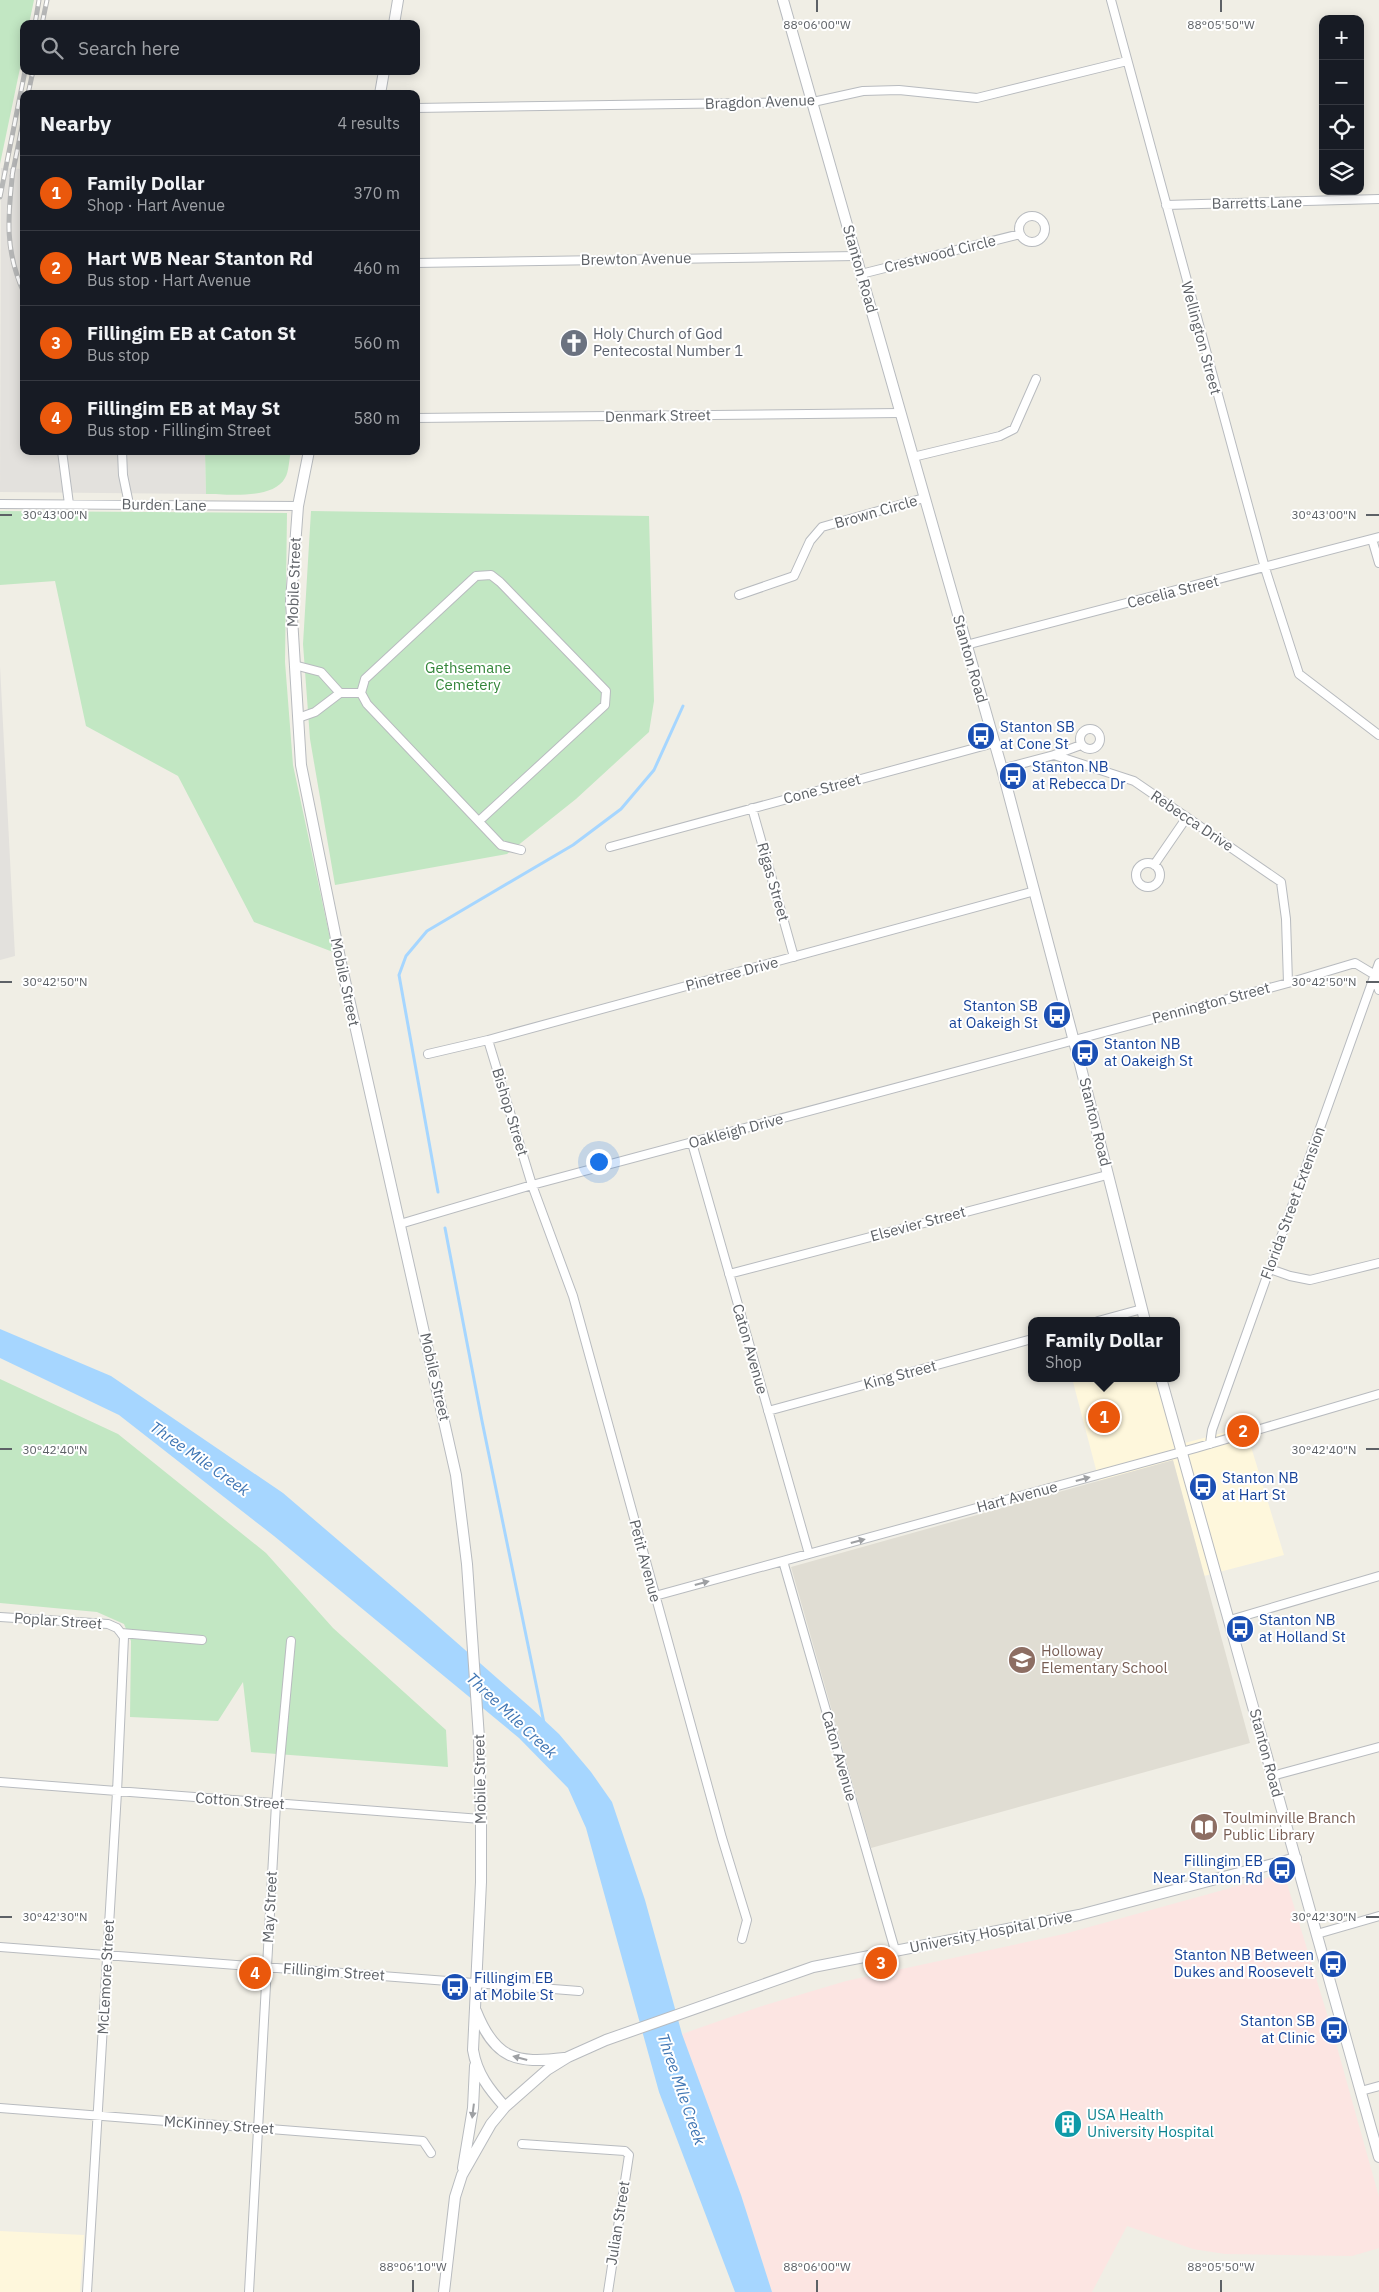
<!DOCTYPE html>
<html lang="en">
<head>
<meta charset="utf-8">
<style>
	:root { --surface:#171b24; --page:#242831; --text:#f1f3f6; --muted:#9ea1a6; --line:#363941; --accent:#ea580c }
	body { margin:0; font-family:"IBM Plex Sans",sans-serif; background:var(--page); color:var(--text) }
	.controls { position:absolute; right:15px; top:15px; display:grid; overflow:hidden; border-radius:10px; box-shadow:0 2px 12px #0003 }
	.controls button { width:45px; height:45px; display:grid; place-items:center; padding:0; border:0; border-bottom:1px solid var(--line); background:var(--surface); color:var(--text); font:25px sans-serif }
	.you { position:absolute; left:598px; top:1161px; width:18px; height:18px; margin:-12px; border:4px solid #fff; border-radius:50%; background:#1a73e8; box-shadow:0 0 0 8px #1a73e833 }
	.badge { display:grid; place-items:center; width:32px; height:32px; border-radius:50%; background:var(--accent); color:#fff; font-size:16px; font-weight:700 }
	.pin { position:absolute; translate:-50% -50%; border:2px solid #fff; box-shadow:0 1px 5px #0006 }
	.popup { position:absolute; left:1028px; top:1317px; width:152px; height:65px; box-sizing:border-box; display:grid; place-content:center; border-radius:10px; background:var(--surface); filter:drop-shadow(0 1px 4px #0005); font-size:16px; white-space:nowrap; color:var(--muted) }
	.popup b { font-size:19px; color:var(--text) }
	.popup::after { content:''; position:absolute; left:50%; top:100%; margin-left:-10px; border:10px solid transparent; border-top-color:var(--surface) }
	.list { margin:0; padding:0; list-style:none }
	h2 { display:flex; justify-content:space-between; align-items:center; height:65px; margin:0; padding:0 20px; font-size:21px }
	h2 small { font-size:16px; font-weight:400; color:var(--muted) }
	.list li { display:grid; grid-template-columns:32px 1fr auto; gap:15px; align-items:center; box-sizing:border-box; height:75px; padding:0 20px; border-top:1px solid var(--line) }
	.list b { display:block; font-size:19px; white-space:nowrap }
	.list p { margin:0; font-size:16px; white-space:nowrap; color:var(--muted) }
	.list em { font-size:16px; font-style:normal; color:var(--muted) }
	.icon { flex:none; width:28px; height:28px; fill:none; stroke:currentColor; stroke-width:2; stroke-linecap:round; stroke-linejoin:round }
	.map { position:relative; flex:none; width:1379px; height:2292px; overflow:hidden }
	.search { position:absolute; background:var(--surface); box-shadow:0 2px 12px #0003; left:20px; top:20px; width:400px; height:55px; display:flex; align-items:center; gap:12px; box-sizing:border-box; padding:0 18px; border-radius:10px; color:var(--muted); font-size:19px }
	.panel { position:absolute; background:var(--surface); box-shadow:0 2px 12px #0003; left:20px; top:90px; width:400px; height:365px; border-radius:10px }
	.map>svg:first-child { display:block }
</style>
</head>
<body>
<div class="map">
<svg width="1379" height="2292" viewBox="0 0 1379 2292">
	<rect width="100%" height="100%" fill="#f0eee5"/>
	<path fill="#fef7dc" d="M1072,1378h86l19,67 68,-18 39,128 -80,21 -31,-115 -74,20z
		M0,2231l84,4 -4,57h-80z"/>
	<path fill="#e3e1dd" d="M1,168l23,1v282h181l1,43 -206,-2z
		M0,666l15,290 -15,4z"/>
	<path fill="#e0ddd3" d="M1173,1460l77,283 -379,105 -80,-281z"/>
	<path fill="#fce5e2" d="M1281,1874l4,3 50,163 44,157v51l-27,8 -127,-2 -32,-5 -66,-23 -35,66h-320l-31,-97 -59,-161 77,-27 87,-26 218,-47z"/>
	<path fill="#c2e7c3" d="M0,0h34l-5,24h-5v25l-24,115z
		M205,451h86c-2,8 -2,21 -6,27 -12,22 -58,16 -79,16z
		M0,511l287,2 -2,149 8,103 40,187 -79,-30 -76,-146 -92,-50 -31,-145 -55,4z
		M311,511l338,5 5,185 -5,31 -73,67 -69,55 -172,31 -25,-146 -7,-95z
		M0,1379l118,55 148,119 67,75 113,102 2,37 -197,-15 -8,-70 -25,39 -88,-4 1,-76 -7,-17 -27,-12 -97,-9z"/>
	<path fill="#a6d6ff" d="M0,1329l111,47 172,117 139,119 108,95 29,27 32,38 21,30 33,98 37,134 59,161 31,97h-37l-76,-200 -73,-264 -18,-40 -49,-50 -245,-202 -155,-121 -119,-57z"/>
	<g fill="none" stroke-linecap="round" stroke-linejoin="round">
		<path stroke="#a6d6ff" stroke-width="3" d="M438,1192l-39,-217 7,-19 21,-25 146,-86 48,-36 33,-39 29,-64
			M445,1228l37,193 62,302"/>
		<defs>
			<path id="minor" d="M1111,0l154,568 34,106 80,61
				M416,108l397,-6 50,-11 36,-1 78,8 150,-37
				M1166,205l213,-6
				M1019 229a13 13 0 1 1 26 0a13 13 0 1 1-26 0Z
				M416,263l440,-7
				M861,274l159,-40
				M416,418l484,-5
				M62,451l7,53
				M122,451l1,24 6,29
				M913,457l87,-21 14,-7 22,-50
				M0,504l298,2
				M1372,539l7,24
				M739,595l55,-19 16,-35 12,-14 102,-29
				M966,645l413,-108
				M294,665l27,7 19,21h21l6,11 134,141 20,5
				M361,693l4,-14 111,-103 15,-1 9,7 106,109 -1,14 -126,116
				M298,718l17,-6 25,-19
				M1080 739a10 10 0 1 1 20 0a10 10 0 1 1-20 0Z
				M1054,755l27,-10
				M1002,769l52,-14 80,26 147,101 5,37 2,64
				M752,808l42,149
				M610,847l384,-104
				M1136 875a12 12 0 1 1 24 0a12 12 0 1 1-24 0Z
				M1154,865l33,-48
				M488,1040l44,145 41,111 149,542 25,82 -5,19
				M428,1054l60,-14 547,-149
				M692,1143l117,411
				M400,1224l132,-39 756,-202 67,-20 20,12 4,15
				M1270,1269l20,7 20,4 69,-17
				M729,1274l378,-99
				M1098,1321l44,-12
				M768,1411l264,-72
				M1210,1444l2,-14 167,-467
				M783,1561l112,389
				M655,1596l541,-148 183,-54
				M0,1617l108,7 9,4 4,5 81,7
				M1230,1620l149,-44
				M1272,1776l107,-29
				M0,1782l481,37
				M1317,1934l62,-18
				M0,1947l579,44
				M1361,2091l18,-5
				M0,2108l423,33 8,12
				M522,2144l103,7 4,4 -21,137
				M87,2292l30,-500 7,-155 -3,-4
				M249,2292l27,-488 15,-163"/>
			<path id="tertiary" d="M783,0l219,769 79,299 64,253
				M394,24l4,-24
				M380,94l4,-23
				M309,451l-11,55 -7,95 10,164 40,198 115,512 11,89 12,174 2,81v63l-8,168c4,24 16,39 32,57
				M1161,1378l218,779
				M476,2011c19,48 40,53 88,47
				M463,2168l10,-60 2,-42
				M444,2292l11,-95 7,-22 29,-51 14,-17 42,-37 21,-13 38,-17 207,-73 266,-52 217,-57"/>
		</defs>
		<use href="#minor" stroke="#b8bbbf" stroke-width="10"/>
		<use href="#tertiary" stroke="#b8bbbf" stroke-width="12"/>
		<use href="#minor" stroke="#fff" stroke-width="8"/>
		<use href="#tertiary" stroke="#fff" stroke-width="10"/>
		<defs>
			<path id="rail" d="M35,24l4,-24
				M42,24l5,-24
				M28,94l5,-23
				M13,169c-5,47 -9,80 11,124
				M12,176l12,-59
				M0,197l25,-126"/>
		</defs>
		<use href="#rail" stroke="#b6b7b7" stroke-width="5"/>
		<use href="#rail" stroke="#fff" stroke-width="3" stroke-dasharray="9" stroke-linecap="butt"/>
	</g>
	<defs><path id="oneway-solid" d="M-6-.8H1V-3.2L6.5 0L1 3.2V.8H-6Z" transform="scale(1.25)"/></defs>
	<g fill="#9ea0a3">
		<use href="#oneway-solid" transform="translate(1083 1479) rotate(-15)"/>
		<use href="#oneway-solid" transform="translate(858 1541) rotate(-15)"/>
		<use href="#oneway-solid" transform="translate(702 1583) rotate(-15)"/>
		<use href="#oneway-solid" transform="translate(520 2058) rotate(-165)"/>
		<use href="#oneway-solid" transform="translate(473 2111) rotate(97)"/>
	</g>
	<path fill="none" stroke="#5d6166" stroke-width="2" d="M817,0v12M1221,0v12M0,515h12M1366,515h13M0,982h12M1366,982h13M0,1449h12M1366,1449h13M0,1917h12M1366,1917h13M413,2280v12M817,2280v12M1221,2280v12"/>
	<defs>
		<symbol id="church-disc" viewBox="-11 -11 22 22"><circle r="9.5" fill="#6b7280" stroke="#fff"/><path d="M-1.2-6h2.4v3.5h3.3v2.4h-3.3V6h-2.4V-.1h-3.3v-2.4h3.3Z" fill="#fff"/></symbol>
		<symbol id="bus-disc" viewBox="-11 -11 22 22"><circle r="9.5" fill="#1a4fb4" stroke="#fff"/><path d="M-5-6H5V4H4V6H2V4H-2V6H-4V4H-5ZM-3.5-4V0h7V-4ZM-3.5 1.2v1.5H-2V1.2ZM2 1.2v1.5H3.5V1.2Z" fill="#fff"/></symbol>
		<symbol id="school-disc" viewBox="-11 -11 22 22"><circle r="9.5" fill="#8d6e63" stroke="#fff"/><path d="M0-5L7-2L0 1L-7-2ZM-4 1L0 2.5L4 1V4Q0 6-4 4Z" fill="#fff"/></symbol>
		<symbol id="library-disc" viewBox="-11 -11 22 22"><circle r="9.5" fill="#8d6e63" stroke="#fff"/><path d="M-6-4Q-3-5.5-.7-3.5V5Q-3 3-6 4ZM6-4Q3-5.5 .7-3.5V5Q3 3 6 4Z" fill="#fff"/></symbol>
		<symbol id="building-disc" viewBox="-11 -11 22 22"><circle r="9.5" fill="#0f9aa8" stroke="#fff"/><path d="M-4-6H4V6H1V3H-1V6H-4ZM-2.5-4.3h1.7v1.8h-1.7ZM.8-4.3h1.7v1.8H.8ZM-2.5-1h1.7V.8h-1.7ZM.8-1h1.7V.8H.8Z" fill="#fff"/></symbol>
	</defs>
	<g fill-rule="evenodd">
		<use href="#church-disc" x="558" y="327" width="32" height="32"/>
		<use href="#bus-disc" x="965" y="720" width="32" height="32"/>
		<use href="#bus-disc" x="997" y="760" width="32" height="32"/>
		<use href="#bus-disc" x="1041" y="999" width="32" height="32"/>
		<use href="#bus-disc" x="1069" y="1037" width="32" height="32"/>
		<use href="#bus-disc" x="1187" y="1471" width="32" height="32"/>
		<use href="#bus-disc" x="1224" y="1613" width="32" height="32"/>
		<use href="#school-disc" x="1006" y="1644" width="32" height="32"/>
		<use href="#library-disc" x="1188" y="1811" width="32" height="32"/>
		<use href="#bus-disc" x="1266" y="1854" width="32" height="32"/>
		<use href="#bus-disc" x="1317" y="1948" width="32" height="32"/>
		<use href="#bus-disc" x="439" y="1971" width="32" height="32"/>
		<use href="#bus-disc" x="1318" y="2014" width="32" height="32"/>
		<use href="#building-disc" x="1052" y="2108" width="32" height="32"/>
	</g>
	<g text-anchor="middle" stroke-width="4" stroke-linejoin="round" paint-order="stroke">
		<g font-size="15" fill="#5d6166" stroke="#fff">
			<text transform="translate(760 102) rotate(-2)" y="5">Bragdon Avenue</text>
			<text transform="translate(1257 203) rotate(-1)" y="5">Barretts Lane</text>
			<text transform="translate(940 254) rotate(-14)" y="5">Crestwood Circle</text>
			<text transform="translate(636 259) rotate(-1)" y="5">Brewton Avenue</text>
			<text transform="translate(860 269) rotate(74)" y="5">Stanton Road</text>
			<text transform="translate(1201 338) rotate(75)" y="5">Wellington Street</text>
			<text transform="translate(658 416) rotate(-1)" y="5">Denmark Street</text>
			<text transform="translate(164 505) rotate(1)" y="5">Burden Lane</text>
			<text transform="translate(876 512) rotate(-16)" y="5">Brown Circle</text>
			<text transform="translate(294 582) rotate(-88)" y="5">Mobile Street</text>
			<text transform="translate(1173 592) rotate(-14)" y="5">Cecelia Street</text>
			<text transform="translate(970 659) rotate(74)" y="5">Stanton Road</text>
			<text transform="translate(822 789) rotate(-15)" y="5">Cone Street</text>
			<text transform="translate(1192 821) rotate(34)" y="5">Rebecca Drive</text>
			<text transform="translate(773 882) rotate(74)" y="5">Rigas Street</text>
			<text transform="translate(732 974) rotate(-15)" y="5">Pinetree Drive</text>
			<text transform="translate(345 982) rotate(78)" y="5">Mobile Street</text>
			<text transform="translate(1211 1003) rotate(-15)" y="5">Pennington Street</text>
			<text transform="translate(510 1112) rotate(73)" y="5">Bishop Street</text>
			<text transform="translate(1095 1122) rotate(76)" y="5">Stanton Road</text>
			<text transform="translate(736 1131) rotate(-15)" y="5">Oakleigh Drive</text>
			<text transform="translate(1293 1203) rotate(-70)" y="5">Florida Street Extension</text>
			<text transform="translate(918 1224) rotate(-15)" y="5">Elsevier Street</text>
			<text transform="translate(750 1349) rotate(74)" y="5">Caton Avenue</text>
			<text transform="translate(900 1375) rotate(-15)" y="5">King Street</text>
			<text transform="translate(435 1377) rotate(77)" y="5">Mobile Street</text>
			<text transform="translate(1017 1497) rotate(-15)" y="5">Hart Avenue</text>
			<text transform="translate(645 1561) rotate(75)" y="5">Petit Avenue</text>
			<text transform="translate(58 1621) rotate(4)" y="5">Poplar Street</text>
			<text transform="translate(1266 1753) rotate(75)" y="5">Stanton Road</text>
			<text transform="translate(839 1756) rotate(74)" y="5">Caton Avenue</text>
			<text transform="translate(480 1779) rotate(-91)" y="5">Mobile Street</text>
			<text transform="translate(240 1801) rotate(4)" y="5">Cotton Street</text>
			<text transform="translate(270 1907) rotate(-87)" y="5">May Street</text>
			<text transform="translate(991 1932) rotate(-11)" y="5">University Hospital Drive</text>
			<text transform="translate(334 1972) rotate(4)" y="5">Fillingim Street</text>
			<text transform="translate(106 1977) rotate(-87)" y="5">McLemore Street</text>
			<text transform="translate(219 2125) rotate(4)" y="5">McKinney Street</text>
			<text transform="translate(618 2223) rotate(-81)" y="5">Julian Street</text>
		</g>
		<g font-size="15" fill="#5b616d" stroke="#fff" text-anchor="start">
			<text x="593" y="339">Holy Church of God<tspan x="593" dy="17">Pentecostal Number 1</tspan></text>
		</g>
		<g font-size="15" fill="#34863a" stroke="#fff">
			<text x="468" y="673">Gethsemane<tspan x="468" dy="17">Cemetery</tspan></text>
		</g>
		<g font-size="15" fill="#164399" stroke="#fff" text-anchor="start">
			<text x="1000" y="732">Stanton SB<tspan x="1000" dy="17">at Cone St</tspan></text>
			<text x="1032" y="772">Stanton NB<tspan x="1032" dy="17">at Rebecca Dr</tspan></text>
			<text x="1038" y="1011" text-anchor="end">Stanton SB<tspan x="1038" dy="17">at Oakeigh St</tspan></text>
			<text x="1104" y="1049">Stanton NB<tspan x="1104" dy="17">at Oakeigh St</tspan></text>
			<text x="1222" y="1483">Stanton NB<tspan x="1222" dy="17">at Hart St</tspan></text>
			<text x="1259" y="1625">Stanton NB<tspan x="1259" dy="17">at Holland St</tspan></text>
			<text x="1263" y="1866" text-anchor="end">Fillingim EB<tspan x="1263" dy="17">Near Stanton Rd</tspan></text>
			<text x="1314" y="1960" text-anchor="end">Stanton NB Between<tspan x="1314" dy="17">Dukes and Roosevelt</tspan></text>
			<text x="474" y="1983">Fillingim EB<tspan x="474" dy="17">at Mobile St</tspan></text>
			<text x="1315" y="2026" text-anchor="end">Stanton SB<tspan x="1315" dy="17">at Clinic</tspan></text>
		</g>
		<g font-size="15" fill="#785e54" stroke="#fff" text-anchor="start">
			<text x="1041" y="1656">Holloway<tspan x="1041" dy="17">Elementary School</tspan></text>
			<text x="1223" y="1823">Toulminville Branch<tspan x="1223" dy="17">Public Library</tspan></text>
		</g>
		<g font-size="15" fill="#0d838f" stroke="#fff" text-anchor="start">
			<text x="1087" y="2120">USA Health<tspan x="1087" dy="17">University Hospital</tspan></text>
		</g>
		<g font-size="16" font-style="italic" fill="#4076b4" stroke="#fff">
			<text transform="translate(200 1458) rotate(35)" y="6">Three Mile Creek</text>
			<text transform="translate(512 1715) rotate(43)" y="6">Three Mile Creek</text>
			<text transform="translate(682 2089) rotate(71)" y="6">Three Mile Creek</text>
		</g>
	</g>
	<g font-size="12" text-anchor="middle" fill="#5d6166" stroke="#fff" stroke-width="4" stroke-linejoin="round" paint-order="stroke">
		<text x="817" y="29">88°06'00"W</text>
		<text x="1221" y="29">88°05'50"W</text>
		<text x="55" y="519">30°43'00"N</text>
		<text x="1324" y="519">30°43'00"N</text>
		<text x="55" y="986">30°42'50"N</text>
		<text x="1324" y="986">30°42'50"N</text>
		<text x="55" y="1454">30°42'40"N</text>
		<text x="1324" y="1454">30°42'40"N</text>
		<text x="55" y="1921">30°42'30"N</text>
		<text x="1324" y="1921">30°42'30"N</text>
		<text x="413" y="2271">88°06'10"W</text>
		<text x="817" y="2271">88°06'00"W</text>
		<text x="1221" y="2271">88°05'50"W</text>
	</g>
</svg>
<div class="controls">
<button>+</button>
<button>−</button>
<button><svg class="icon" aria-label="locate" viewBox="0 0 24 24"><circle cx="12" cy="12" r="6"/><path d="M12 2v4M12 18v4M2 12h4M18 12h4"/></svg></button>
<button><svg class="icon" aria-label="layers" viewBox="0 0 24 24"><path d="M12 4l9 5-9 5-9-5zM3 14l9 5 9-5"/></svg></button>
</div>
<div class="you"></div>
<div class="pin badge" style="left:1104px;top:1417px">1</div>
<div class="popup"><b>Family Dollar</b>Shop</div>
<div class="pin badge" style="left:1243px;top:1431px">2</div>
<div class="pin badge" style="left:881px;top:1963px">3</div>
<div class="pin badge" style="left:255px;top:1973px">4</div>
<div class="search"><svg class="icon" aria-label="search" viewBox="0 0 24 24"><circle cx="10" cy="10" r="6"/><path d="M15 15l6 6"/></svg>Search here</div>
<section class="panel">
<h2>Nearby<small>4 results</small></h2>
<ul class="list">
<li><span class="badge">1</span><div><b>Family Dollar</b><p>Shop · Hart Avenue</p></div><em>370 m</em></li>
<li><span class="badge">2</span><div><b>Hart WB Near Stanton Rd</b><p>Bus stop · Hart Avenue</p></div><em>460 m</em></li>
<li><span class="badge">3</span><div><b>Fillingim EB at Caton St</b><p>Bus stop</p></div><em>560 m</em></li>
<li><span class="badge">4</span><div><b>Fillingim EB at May St</b><p>Bus stop · Fillingim Street</p></div><em>580 m</em></li>
</ul>
</section>
</div>
</body>
</html>
